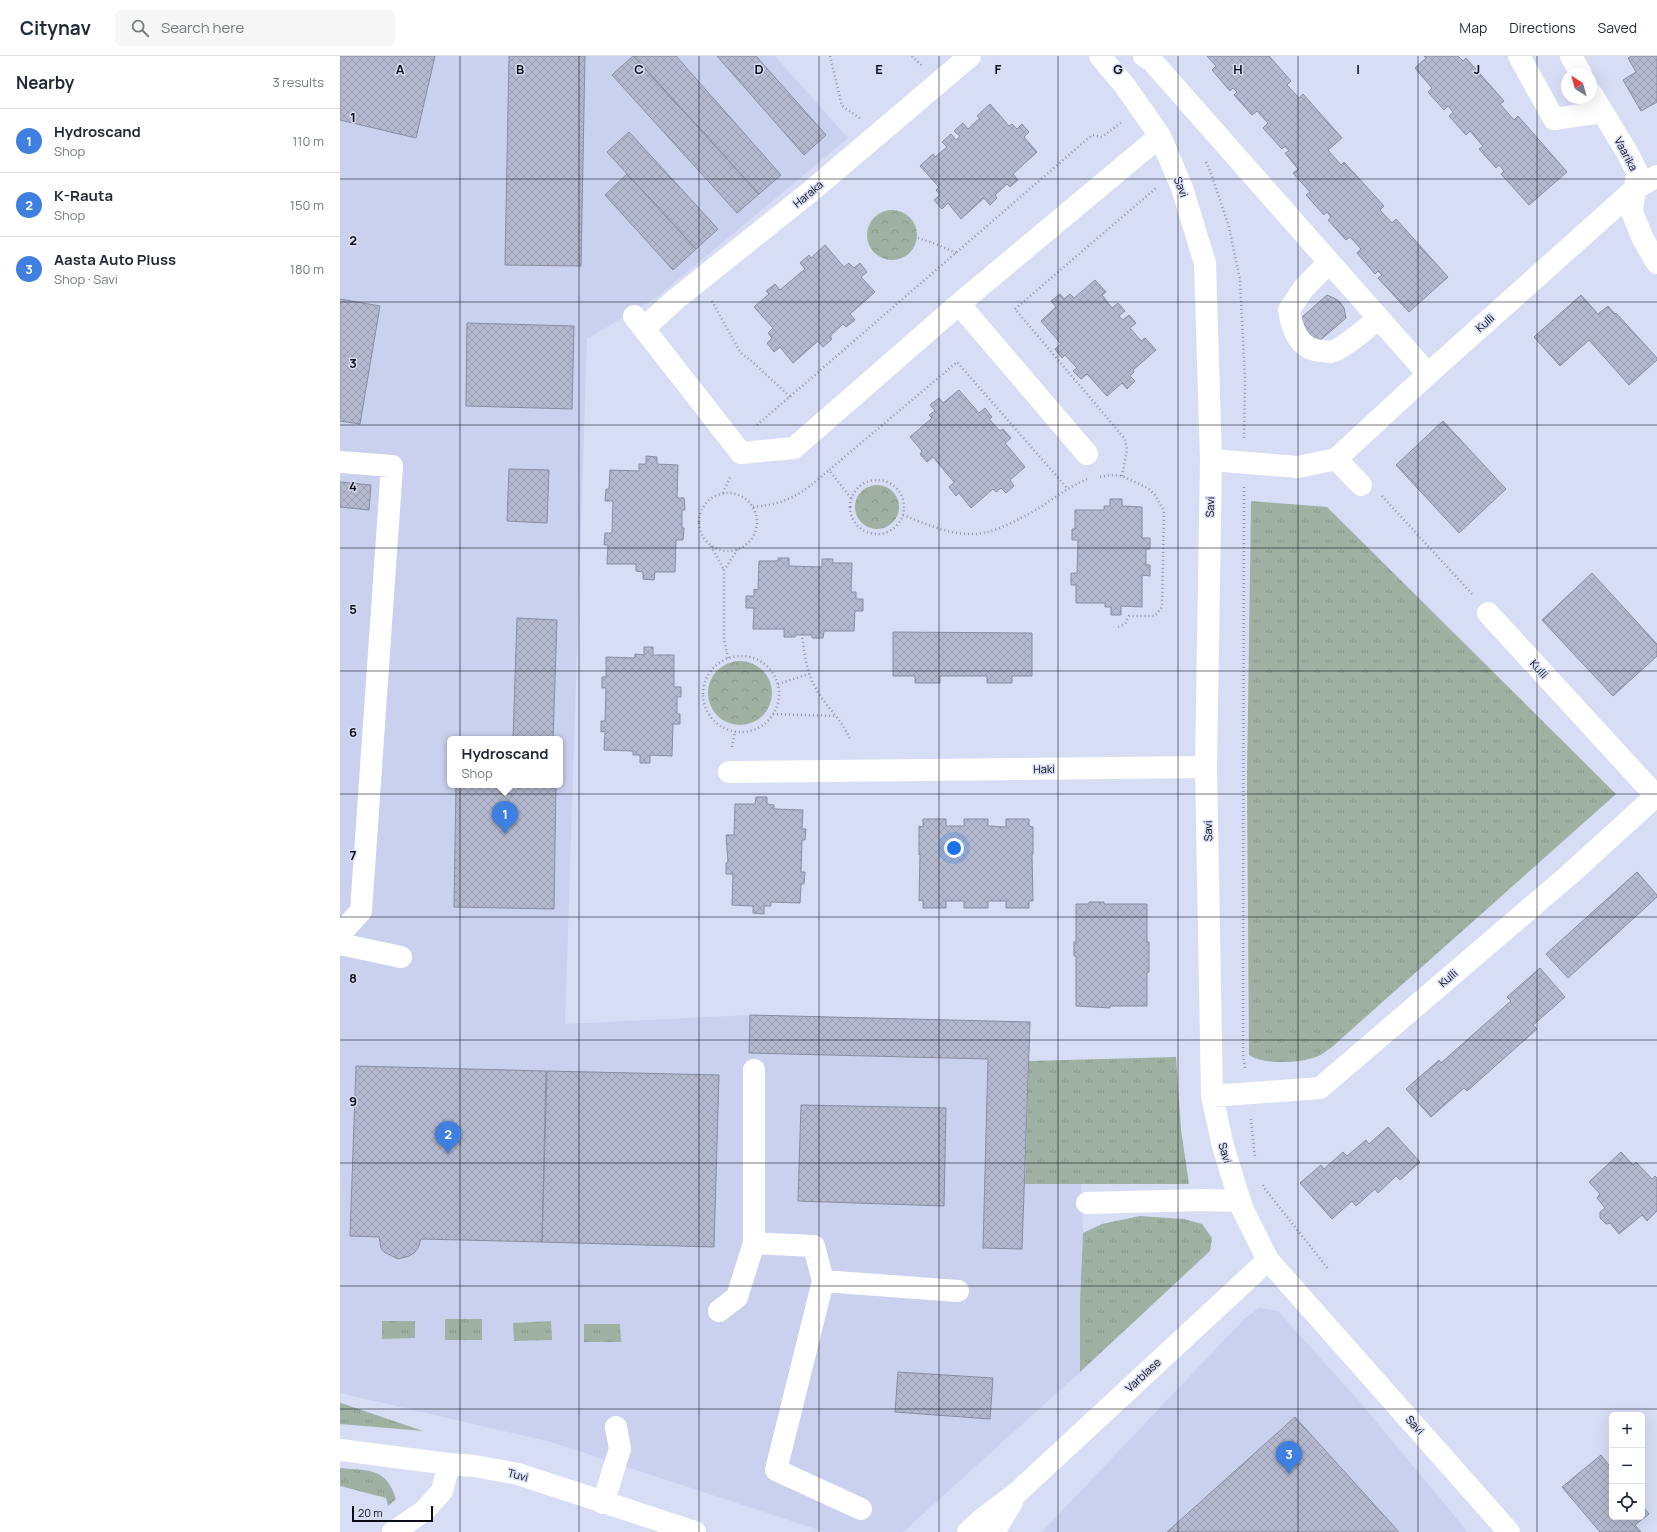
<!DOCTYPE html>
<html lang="en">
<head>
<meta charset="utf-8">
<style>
	:root { --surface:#fff; --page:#f6f6f7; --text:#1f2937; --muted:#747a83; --line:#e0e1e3; --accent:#0b8043 }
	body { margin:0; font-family:Manrope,sans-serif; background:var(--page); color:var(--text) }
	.controls { position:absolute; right:12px; bottom:12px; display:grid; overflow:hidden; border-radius:6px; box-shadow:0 4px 16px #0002 }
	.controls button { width:36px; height:36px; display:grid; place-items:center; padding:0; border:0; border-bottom:1px solid var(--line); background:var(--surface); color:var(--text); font:20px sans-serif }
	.compass { position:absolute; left:1221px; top:12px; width:36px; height:36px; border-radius:50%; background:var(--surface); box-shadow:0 4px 16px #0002; rotate:323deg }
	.scale { position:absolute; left:12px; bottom:10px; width:81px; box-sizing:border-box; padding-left:4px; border:2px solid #0b0d15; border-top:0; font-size:11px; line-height:14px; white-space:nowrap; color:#0b0d15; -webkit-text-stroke:3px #d7ddf4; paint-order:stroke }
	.you { position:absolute; left:614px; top:792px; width:14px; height:14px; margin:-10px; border:3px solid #fff; border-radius:50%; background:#1a73e8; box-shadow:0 0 0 6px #1a73e833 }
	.badge { display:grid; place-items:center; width:26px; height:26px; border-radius:50%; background:var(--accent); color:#fff; font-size:13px; font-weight:700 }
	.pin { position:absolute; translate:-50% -33px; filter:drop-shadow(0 1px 2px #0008) }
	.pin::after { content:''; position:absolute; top:21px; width:14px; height:12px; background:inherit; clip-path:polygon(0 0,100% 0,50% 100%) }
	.popup { position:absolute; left:107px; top:680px; width:116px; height:52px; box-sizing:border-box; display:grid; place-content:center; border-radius:6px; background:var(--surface); filter:drop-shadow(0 1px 3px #0005); font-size:13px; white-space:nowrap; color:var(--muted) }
	.popup b { font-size:15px; color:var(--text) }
	.popup::after { content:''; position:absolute; left:50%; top:100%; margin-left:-8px; border:8px solid transparent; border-top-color:var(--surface) }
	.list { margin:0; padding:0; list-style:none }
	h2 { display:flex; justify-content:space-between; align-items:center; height:52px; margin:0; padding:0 16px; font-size:17px }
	h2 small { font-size:13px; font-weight:400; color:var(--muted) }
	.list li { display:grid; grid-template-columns:26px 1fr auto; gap:12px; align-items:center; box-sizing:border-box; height:64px; padding:0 16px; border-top:1px solid var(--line) }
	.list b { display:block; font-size:15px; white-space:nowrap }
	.list p { margin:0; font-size:13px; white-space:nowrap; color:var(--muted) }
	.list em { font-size:13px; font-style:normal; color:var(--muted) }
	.icon { flex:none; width:22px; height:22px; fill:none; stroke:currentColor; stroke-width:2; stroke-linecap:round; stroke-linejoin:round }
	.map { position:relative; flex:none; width:1317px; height:1476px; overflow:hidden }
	header { display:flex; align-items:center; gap:24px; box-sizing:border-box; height:56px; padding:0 20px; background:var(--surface); border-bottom:1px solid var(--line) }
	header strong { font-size:19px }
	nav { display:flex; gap:22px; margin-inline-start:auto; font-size:14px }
	.search { width:280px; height:36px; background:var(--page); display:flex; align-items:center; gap:10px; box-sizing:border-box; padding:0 14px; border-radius:6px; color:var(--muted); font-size:15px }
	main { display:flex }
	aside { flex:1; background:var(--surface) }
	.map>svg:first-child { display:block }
</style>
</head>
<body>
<header>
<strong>Citynav</strong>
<div class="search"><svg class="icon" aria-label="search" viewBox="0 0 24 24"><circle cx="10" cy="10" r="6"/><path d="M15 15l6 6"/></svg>Search here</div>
<nav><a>Map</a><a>Directions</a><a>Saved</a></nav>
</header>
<main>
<aside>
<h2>Nearby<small>3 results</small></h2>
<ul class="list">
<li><span class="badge" style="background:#3f7fe0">1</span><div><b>Hydroscand</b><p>Shop</p></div><em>110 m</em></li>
<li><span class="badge" style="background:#3f7fe0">2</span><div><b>K-Rauta</b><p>Shop</p></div><em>150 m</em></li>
<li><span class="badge" style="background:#3f7fe0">3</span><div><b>Aasta Auto Pluss</b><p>Shop · Savi</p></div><em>180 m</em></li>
</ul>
</aside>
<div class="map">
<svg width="1317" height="1476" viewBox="0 0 1317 1476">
	<defs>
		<pattern id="grass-tufts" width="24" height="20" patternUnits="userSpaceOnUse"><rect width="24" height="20" fill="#9eb1a3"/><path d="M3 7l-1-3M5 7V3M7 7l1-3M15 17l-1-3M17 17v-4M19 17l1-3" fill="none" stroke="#87978b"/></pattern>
		<pattern id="park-crowns" width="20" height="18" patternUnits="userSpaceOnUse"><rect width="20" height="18" fill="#9eb1a3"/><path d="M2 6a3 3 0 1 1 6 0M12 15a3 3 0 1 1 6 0" fill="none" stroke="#87978b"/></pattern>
		<pattern id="building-cross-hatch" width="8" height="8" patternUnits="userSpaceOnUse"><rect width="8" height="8" fill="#b4b9cf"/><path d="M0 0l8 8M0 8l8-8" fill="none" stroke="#999eb1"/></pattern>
	</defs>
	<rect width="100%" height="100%" fill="#d7ddf4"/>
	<path fill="#cad1ef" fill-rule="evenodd" d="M0,0h435l73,82 -192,160 -69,41 -22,685 185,-9 280,7 -5,161 56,1 2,49 -3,69v70l-177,160h-78l-274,-90 -211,-49zM110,683h110v46h-110z
		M919,1252l19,3 87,97 103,124h-426l202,-213z"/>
	<path fill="url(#grass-tufts)" d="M911,445l76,6 289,287 -284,253c-5,3 -10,8 -16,10 -17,6 -52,8 -67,-2l-2,-275z
		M836,1001l5,73 8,54h-164l4,-123z
		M800,1160l44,3 18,5 10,14 -2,13 -130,121v-70l3,-69 19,-9z
		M105,1263h37v21h-37z
		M42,1265h33v17l-33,1z
		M211,1265l1,19 -38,1 -1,-18z
		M244,1268h36l1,18h-37z
		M0,1347h1l82,28 -83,-7z
		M0,1412c29,3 46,-1 56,31l-8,7 -2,-8 -46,-12z"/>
	<path fill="url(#park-crowns)" d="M527 179a25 25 0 1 1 50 0a25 25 0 1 1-50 0Z
		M515 451a22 22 0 1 1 44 0a22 22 0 1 1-44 0Z
		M368 637a32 32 0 1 1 64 0a32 32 0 1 1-64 0Z"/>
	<path fill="url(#building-cross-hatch)" stroke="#888da2" d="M0,0h95l-19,82 -76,-18z
		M169,0h76l-4,210 -76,-1z
		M293,0l126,138 -22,19 -125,-138z
		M294,0h42l105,119 -22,19z
		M377,0h39l70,79 -22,20z
		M867,0h62l22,25 -4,4 12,13 4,-4 39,44 -14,12 13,15 3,-3 40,44 -4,4 12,13 4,-4 52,58 -39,35 -31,-34 4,-3 -4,-4 -3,3 -18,-21 4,-4 -11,-12 -4,3 -18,-20 3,-3 -4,-5 -3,3 -18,-20 4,-3 -17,-19 5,-4 -13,-16 4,-2 -4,-5 -3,3 -19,-21 5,-5 -11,-12 -5,4 -18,-20 3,-3 -4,-4 -3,3 -18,-21 4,-4z
		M1084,0h34l5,5 3,-3 38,43 -4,3 14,16 4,-4 49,56 -38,33 -28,-31 3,-3 -5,-6 -3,3 -17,-19 4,-3 -13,-15 -4,4 -17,-19 4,-4 -5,-6 -4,4 -16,-18 4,-4 -17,-20 11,-10z
		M1292,0h25v46l-16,9 -18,-31 13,-8 -8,-14z
		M650,48l19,22 3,-2 5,5 5,-5 7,8 -5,5 13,15 -24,22 5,6 -8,7 -3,-3 -12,11 2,3 -7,7 -6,-7 -23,21 -13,-16 -6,6 -8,-9 6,-5 -4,-5 3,-3 -19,-21 13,-12 2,3 12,-10 -5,-5 9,-8 5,6 4,-4 -6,-5 9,-8 5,6 12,-11 -3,-2z
		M289,76l89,97 -22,20 -89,-97z
		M287,118l69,75 -23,21 -68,-75z
		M485,189l19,22 5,-4 5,5 6,-5 7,9 -6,5 14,15 -25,22 5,6 -9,7 -3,-3 -13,12 2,3 -9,8 -5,-6 -25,22 -13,-16 -6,5 -7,-9 5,-5 -4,-5 5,-5 -19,-21 15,-13 -3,-3 9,-7 5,6 25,-21 -5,-6 9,-8 2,3z
		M755,224l11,12 -4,3 10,13 6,-5 7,8 -6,5 4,4 6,-5 7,8 -6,5 11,13 4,-3 11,12 -23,20 1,2 -4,4 5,5 -8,8 -5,-6 -15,13 -20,-22 -6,5 -8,-8 4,-3 -12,-13 -3,3 -7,-9 6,-5 -20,-23 15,-14 -5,-6 9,-7 4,5 6,-5 4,4z
		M987,239l9,4 4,3 4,6 2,10 -28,24 -15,-12 -3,-11z
		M1241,239l17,19 10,-8 7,8 1,-1 41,45v2l-28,25 -40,-45 -29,26 -26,-29z
		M0,243l40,7 -20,118 -20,-3z
		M127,267l107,3 -2,83 -106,-3z
		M619,334l20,23 6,-5 7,9 -3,2 11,12 3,-2 8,9 -6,5 20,24 -15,13 4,6 -8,7 -5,-5 -5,4 -3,-3 -22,19 -12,-15 -3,3 -7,-9 5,-5 -21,-25 -6,5 -7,-8 2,-3 -12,-14 22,-19 -3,-3 6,-4 -5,-6 9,-7 4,5z
		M1103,365l63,68 -47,44 -63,-68z
		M306,400l11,1v7l21,1 -1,33h7l1,12h-3v18h2l-1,12h-7l-1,32h-20l-1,8 -11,-1v-7l-7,-1v-7h-29l1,-19h-4l1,-12h7l1,-32h-8l1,-12h3l1,-19 29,1v-7h7z
		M169,413l40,1 -2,53 -40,-2z
		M0,426l31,3 -2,25 -29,-3z
		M770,443h12v7l20,1v31h8v11h-4v16h4v11l-8,-1v32l-21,-1v9h-10v-8h-6v-4h-29v-18h-5v-12h6l1,-33h-6v-11h3v-19h29v-4h6z
		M438,502h11v8l33,1v-8h11v4h19l-1,29h5v7h7v12h-8l-1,20h-30l-1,7h-11v-3h-17v2h-11v-8h-31l1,-21h-8v-12h8v-7l4,1 1,-29h19z
		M1252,517l65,71v12l-44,40 -71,-76z
		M177,562l40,2 -4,119h-40z
		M553,576l139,1v43h-20v7h-25v-7h-47v7h-25v-7h-22z
		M304,591h9v8h21v32h7v10h-4v17h3v10h-7l-1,32 -22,-1v8h-10v-8h-7v-4l-29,-1 1,-19 -4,1v-11h4l1,-33h-4v-11h4v-20l29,1v-4l9,1z
		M116,729h100l-2,124 -100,-2z
		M416,741h11v7l7,1v4l29,1 -1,19h4l-1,11h-3l-1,32h4l-1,12h-3l-1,19 -29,-1v4h-7v8l-11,-1v-7l-21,-1 1,-31h-7v-11l2,-1 -2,-27h8l1,-31h20z
		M583,763h23v7h18v-7h24v7l18,1v-8h23v7l4,1v27h-1l1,47h-4v7h-23v-7h-18v7h-24v-7h-18v7h-23v-8l-4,1 1,-47 -1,1v-29l4,1z
		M1297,816l20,23v2l-89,81 -22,-24z
		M749,846h15v2h43v38h2v30h-2v34h-37v2l-34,-2v-50h-2v-14h2v-38h13z
		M1200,912l25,29 -32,28 4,4 -70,62 -3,-3 -33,29 -25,-28 33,-29 2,3 70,-62 -4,-4z
		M410,959l280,7 -8,227 -39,-1 5,-189 -239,-6z
		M16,1010l190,5 -4,171 -121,-3 -3,9 -4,5 -5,3 -11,3 -14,-7 -3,-4 -2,-11 -29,-1z
		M207,1015l172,4 -5,172 -172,-5z
		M461,1049l145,3 -2,98 -146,-5z
		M1048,1071l32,35 -20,18 -4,-4 -18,17 -3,-4 -19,17 -4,-5 -20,18 -32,-36 21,-18 3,4 19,-17 4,4 19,-16 3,4z
		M1281,1096l12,13 3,-3 16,17 3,-3 2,2v33l-10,10 -5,-6 -23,19 -9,-11 -4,1 -6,-6v-6l5,-4 -8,-10 3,-4 -11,-12z
		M558,1316l95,6 -3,41 -95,-7z
		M955,1361l104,115h-232z
		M1261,1399l11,14v48h30v-12l7,9 -14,11 6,7h-41l-38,-45z"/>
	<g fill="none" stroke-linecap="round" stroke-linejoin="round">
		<path stroke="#9094a6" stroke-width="2.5" stroke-dasharray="1 3" stroke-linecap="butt" d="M490,0l12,50 18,12
			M572,0l10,10
			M866,106l6,14 17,51 11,53 5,101 -1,57
			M578,182l18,6 20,9
			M372,245l28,51 16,13 34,32
			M417,369l335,-290 10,2 20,-15
			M782,420l5,-26 -2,-11 -110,-130 141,-121
			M760,421l10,-2 12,1 26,12 7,7 9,16 -2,96 -7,9h-26l-4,8 -7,3
			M510 451a27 27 0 1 1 54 0a27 27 0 1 1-54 0Z
			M904,431l-1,567 2,14
			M359 466a29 29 0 1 1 58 0a29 29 0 1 1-58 0Z
			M383,437l8,-18
			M1042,440l90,98
			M511,442l-22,-28 128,-108 110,126
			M413,451c35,-3 50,-14 76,-37
			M563,459c25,10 54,23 81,18 18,-4 42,-17 58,-27 15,-10 29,-20 45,-27
			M371,490l13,24
			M462,578c2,17 4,36 12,51 9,19 28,34 36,54
			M363 638a38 38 0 1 1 76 0a38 38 0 1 1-76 0Z
			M388,602l-4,-19v-69l14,-21
			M438,628l31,-10
			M433,658l62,2
			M392,691l3,-16
			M911,1063l4,40
			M923,1129l2,4 64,81"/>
		<path stroke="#fff" stroke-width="22" d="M760,0l25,30 35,50 22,52 23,75 6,197 -5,307 6,329 11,50 19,62 26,52 241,272
			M804,0l8,5 276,313
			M1179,0l35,63 48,-7
			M1231,0l10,18
			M1251,37l37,61 9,18 -5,40 11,27 14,24
			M989,206l-26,27 -14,21c3,20 10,40 33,41 3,0 7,1 9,1 11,-2 38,-26 48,-34
			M619,248l128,150
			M294,260l107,137 53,-5 165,-144 201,-168
			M304,272l32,-29 134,-107 160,-136
			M996,403l92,-85 207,-185 22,-13
			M996,403l25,26
			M871,404l87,7 38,-8
			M0,406l52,4 -31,445 -21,23
			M1148,557l168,183
			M389,716l477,-5
			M0,888l61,13
			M872,1040l108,-8 249,-213 88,-80
			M747,1147l115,-3 38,1
			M414,1187l60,3 9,35 135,10
			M483,1225l-47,189 85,39
			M379,1255l18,-14 17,-54v-173
			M0,1394l109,14 26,2 43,8 177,58
			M263,1447l17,-54 -4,-22
			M53,1476l31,-21 18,-20 7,-27
			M628,1476l13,-12 37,-28 250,-232
			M654,1476l18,-30"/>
	</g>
	<path fill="none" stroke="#0b0d15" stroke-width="1" stroke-opacity="0.55" d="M120,0v1476M239,0v1476M359,0v1476M479,0v1476M599,0v1476M718,0v1476M838,0v1476M958,0v1476M1078,0v1476M1197,0v1476M0,123h1317M0,246h1317M0,369h1317M0,492h1317M0,615h1317M0,738h1317M0,861h1317M0,984h1317M0,1107h1317M0,1230h1317M0,1353h1317"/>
	<g text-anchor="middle" stroke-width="3" stroke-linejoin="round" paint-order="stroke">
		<g font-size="11" fill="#0b0d15" stroke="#d7ddf4">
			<text transform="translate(1286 98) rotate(62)" y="4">Vaarika</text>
			<text transform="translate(841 131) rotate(69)" y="4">Savi</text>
			<text transform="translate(468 138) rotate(-40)" y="4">Haraka</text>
			<text transform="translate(1145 267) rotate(-42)" y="4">Kulli</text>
			<text transform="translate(870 451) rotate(-89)" y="4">Savi</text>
			<text transform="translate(1199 613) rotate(48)" y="4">Kulli</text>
			<text transform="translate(704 713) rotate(-1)" y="4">Haki</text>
			<text transform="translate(868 775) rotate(-91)" y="4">Savi</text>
			<text transform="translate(1108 922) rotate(-41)" y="4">Kulli</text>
			<text transform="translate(885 1097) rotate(74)" y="4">Savi</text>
			<text transform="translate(803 1319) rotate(-43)" y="4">Varblase</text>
			<text transform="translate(1075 1369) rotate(48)" y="4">Savi</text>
			<text transform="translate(178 1419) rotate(15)" y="4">Tuvi</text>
		</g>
	</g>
	<g font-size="13" text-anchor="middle" font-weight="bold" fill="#0b0d15" stroke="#d7ddf4" stroke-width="3" stroke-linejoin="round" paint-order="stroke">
		<text x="60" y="18">A</text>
		<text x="180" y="18">B</text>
		<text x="299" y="18">C</text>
		<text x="419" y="18">D</text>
		<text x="539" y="18">E</text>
		<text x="658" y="18">F</text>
		<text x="778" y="18">G</text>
		<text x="898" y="18">H</text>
		<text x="1018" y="18">I</text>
		<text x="1137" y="18">J</text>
		<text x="13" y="66">1</text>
		<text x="13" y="189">2</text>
		<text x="13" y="312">3</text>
		<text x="13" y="435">4</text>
		<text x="13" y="558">5</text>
		<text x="13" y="681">6</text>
		<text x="13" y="804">7</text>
		<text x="13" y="927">8</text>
		<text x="13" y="1050">9</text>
	</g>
</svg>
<div class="controls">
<button>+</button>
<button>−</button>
<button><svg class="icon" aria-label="locate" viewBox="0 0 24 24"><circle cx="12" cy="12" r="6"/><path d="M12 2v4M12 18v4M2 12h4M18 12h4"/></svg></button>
</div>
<svg class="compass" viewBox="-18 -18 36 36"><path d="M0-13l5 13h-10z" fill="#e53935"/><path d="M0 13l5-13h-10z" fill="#747a83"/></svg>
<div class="scale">20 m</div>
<div class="you"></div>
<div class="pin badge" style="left:165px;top:778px;background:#3f7fe0">1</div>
<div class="popup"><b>Hydroscand</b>Shop</div>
<div class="pin badge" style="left:108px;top:1098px;background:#3f7fe0">2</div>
<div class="pin badge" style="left:949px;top:1418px;background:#3f7fe0">3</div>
</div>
</main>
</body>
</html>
